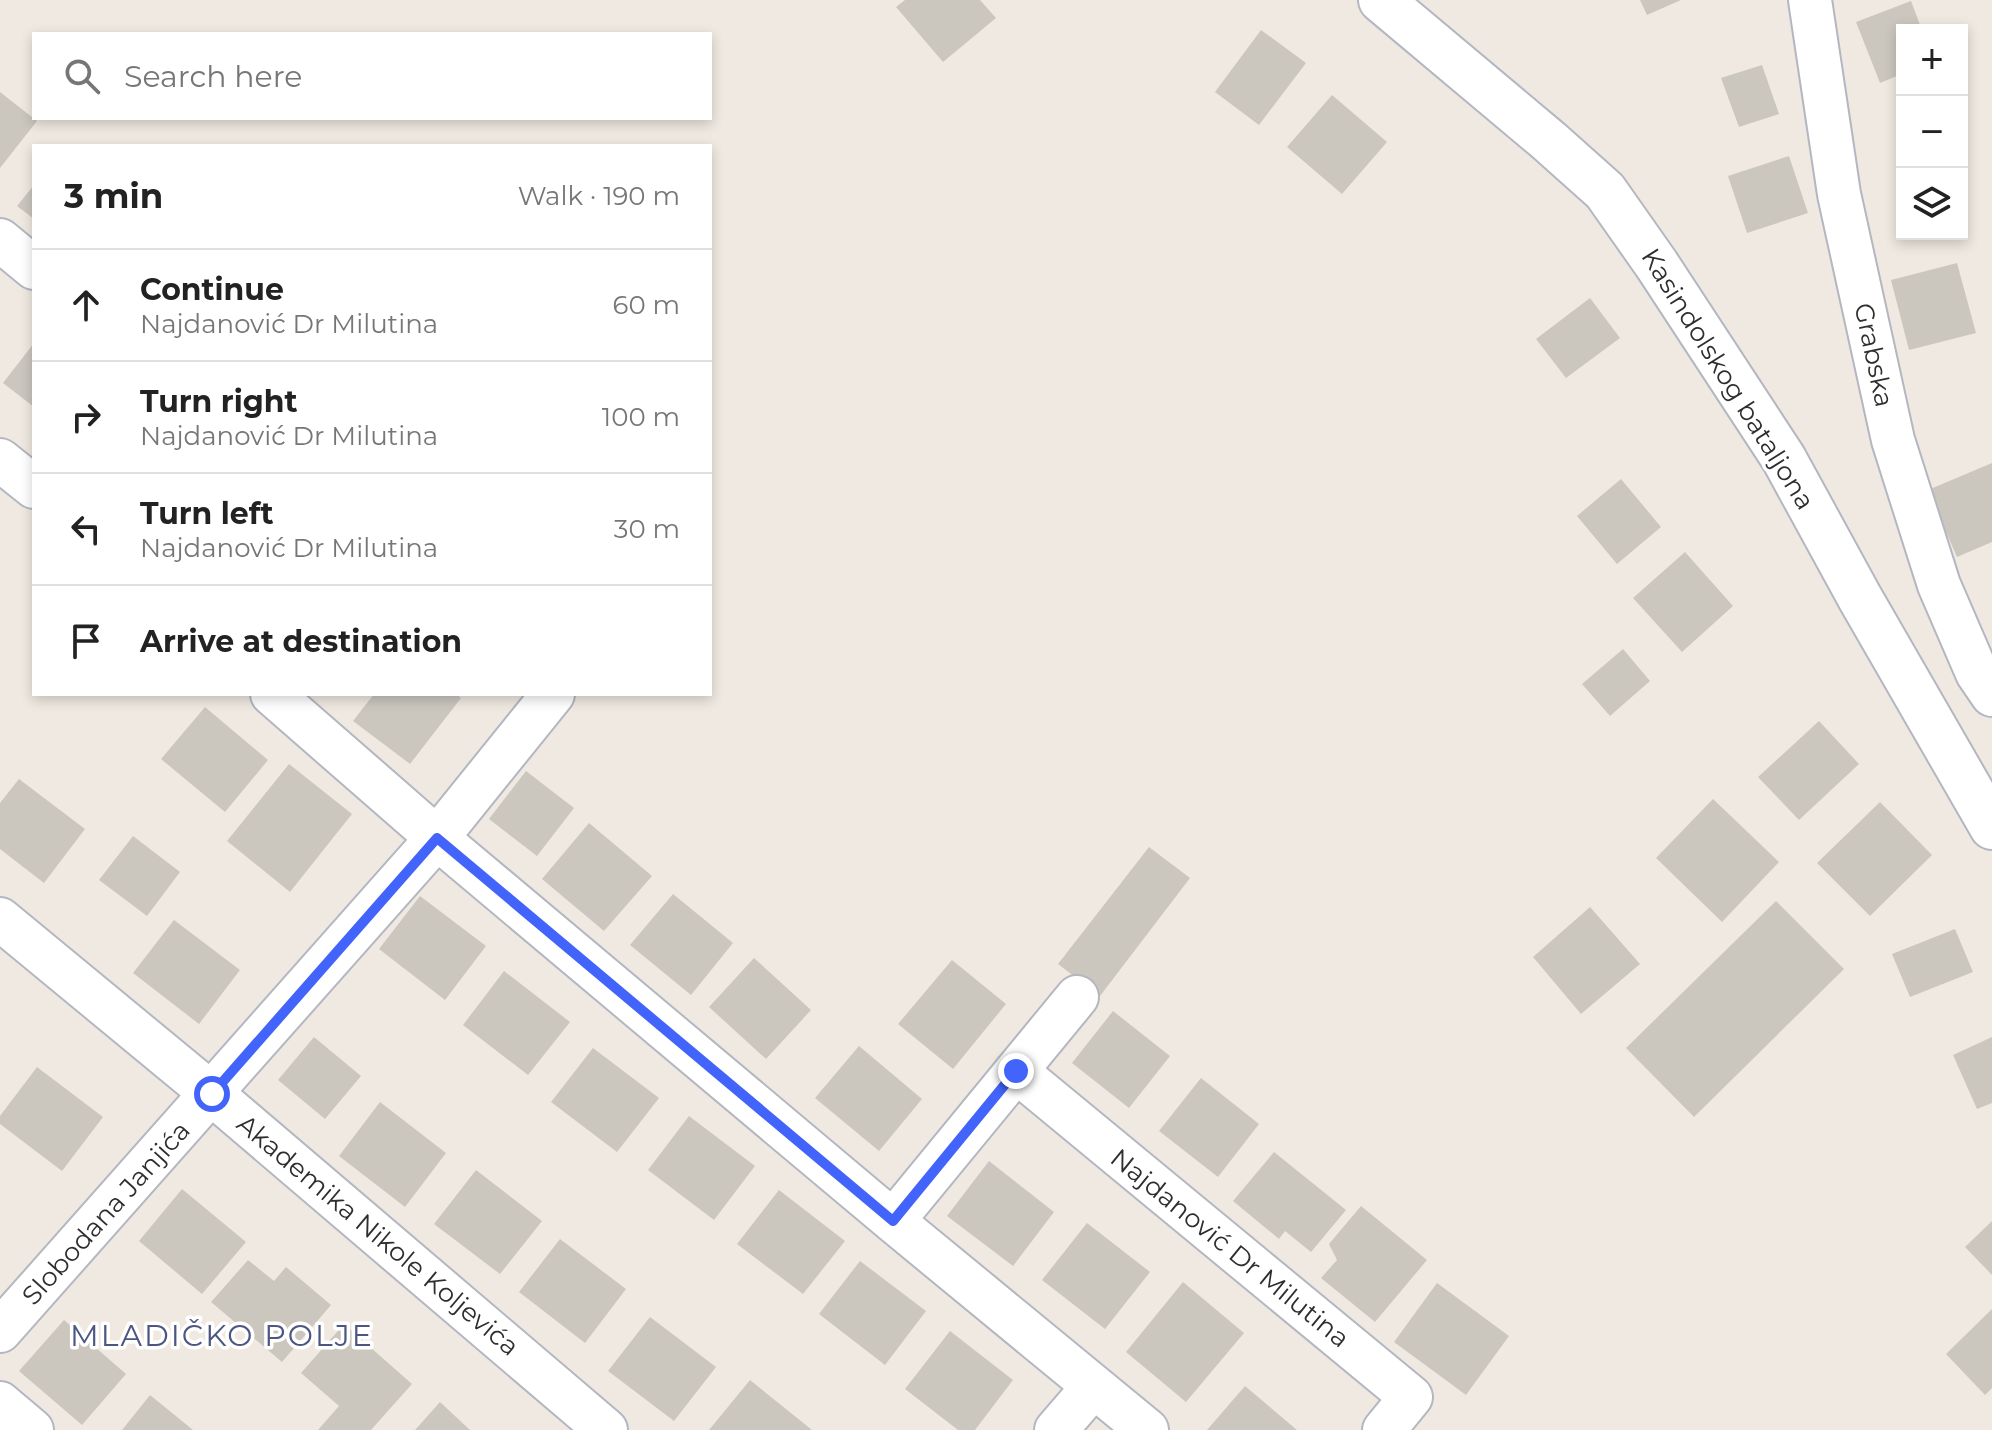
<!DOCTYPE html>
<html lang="en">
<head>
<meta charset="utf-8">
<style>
	:root { --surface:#fff; --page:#f2f2f2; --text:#222; --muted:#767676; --line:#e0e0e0 }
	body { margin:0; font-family:Montserrat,sans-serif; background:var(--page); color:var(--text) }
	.controls { position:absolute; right:24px; top:24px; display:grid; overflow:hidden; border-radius:0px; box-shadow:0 4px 12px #0003 }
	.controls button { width:72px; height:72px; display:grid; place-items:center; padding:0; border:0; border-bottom:2px solid var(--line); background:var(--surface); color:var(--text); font:40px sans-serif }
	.stop { position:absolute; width:24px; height:24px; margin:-18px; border:6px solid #4264fb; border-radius:50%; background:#fff }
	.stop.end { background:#4264fb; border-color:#fff; box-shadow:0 2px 8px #0008 }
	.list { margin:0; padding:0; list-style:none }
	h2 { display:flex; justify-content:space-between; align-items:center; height:104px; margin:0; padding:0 32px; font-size:34px }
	h2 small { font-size:26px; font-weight:400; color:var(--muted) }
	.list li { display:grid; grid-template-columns:52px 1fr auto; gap:24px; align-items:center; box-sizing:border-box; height:112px; padding:0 32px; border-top:2px solid var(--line) }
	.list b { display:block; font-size:30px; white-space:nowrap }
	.list p { margin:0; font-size:26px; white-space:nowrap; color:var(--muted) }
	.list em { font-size:26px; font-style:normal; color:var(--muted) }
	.icon { flex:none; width:44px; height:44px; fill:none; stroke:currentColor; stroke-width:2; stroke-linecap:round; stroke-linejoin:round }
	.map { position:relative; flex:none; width:1992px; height:1430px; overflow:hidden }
	.search { position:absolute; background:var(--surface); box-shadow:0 4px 12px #0003; left:32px; top:32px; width:680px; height:88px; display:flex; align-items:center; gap:20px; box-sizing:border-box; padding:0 28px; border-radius:0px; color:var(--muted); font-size:30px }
	.panel { position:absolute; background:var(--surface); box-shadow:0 4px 12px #0003; left:32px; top:144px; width:680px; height:552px; border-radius:0px }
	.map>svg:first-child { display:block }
</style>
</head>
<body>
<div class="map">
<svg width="1992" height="1430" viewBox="0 0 1992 1430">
	<rect width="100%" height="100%" fill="#efe9e1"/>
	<path fill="#cbc7bf" d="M905,0h75l16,18 -53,44 -47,-55z
		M1640,0h41l-34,15z
		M1911,1l11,29h-20v44l-22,9 -24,-61z
		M1261,30l45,33 -47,62 -44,-33z
		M1762,65l17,49 -40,13 -18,-49z
		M0,92l37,29 -37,47z
		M1332,95l55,47 -45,52 -55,-47z
		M1789,156l19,57 -61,20 -19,-57z
		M34,185v34l-17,-13z
		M1957,263l19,70 -67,17 -18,-70z
		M1590,298l30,40 -54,40 -30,-39z
		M34,343v64l-31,-24z
		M1992,463v79l-35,15 -29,-67z
		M1621,479l40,48 -44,37 -40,-48z
		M1685,552l48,54 -51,46 -49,-54z
		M1623,649l27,32 -40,35 -28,-32z
		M374,694h82l5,4 -51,66 -57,-43z
		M205,707l63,53 -43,52 -64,-53z
		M1819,721l40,43 -60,56 -41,-43z
		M289,764l63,50 -62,78 -63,-51z
		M526,771l48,37 -37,48 -48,-37z
		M19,779l66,50 -41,54 -44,-34v-46z
		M1713,799l66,63 -57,60 -66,-64z
		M1880,802l52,53 -62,61 -53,-53z
		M589,823l63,53 -48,55 -62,-52z
		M133,836l47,36 -33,44 -48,-36z
		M1149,847l41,31 -90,118 -42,-32z
		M673,894l60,49 -42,52 -61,-50z
		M420,896l66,50 -41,54 -66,-51z
		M1776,901l68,68 -150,148 -68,-69z
		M1590,907l50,57 -59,50 -48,-57z
		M174,920l66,50 -41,54 -66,-51z
		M1955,929l18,43 -63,25 -18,-43z
		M754,958l57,52 -45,49 -57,-52z
		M952,960l54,44 -53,65 -55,-45z
		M504,971l66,51 -42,53 -65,-50z
		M1113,1011l57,45 -41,52 -57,-45z
		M314,1037l47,39 -36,43 -47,-39z
		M1992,1037v66l-15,6 -24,-54z
		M859,1046l63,53 -43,52 -64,-53z
		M593,1048l66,50 -42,54 -66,-50z
		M37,1067l66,50 -41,54 -62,-47v-8z
		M1201,1078l58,46 -41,53 -59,-46z
		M380,1102l66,51 -41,54 -66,-51z
		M689,1116l66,50 -41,54 -66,-50z
		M1274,1152l72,58 -35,42 -26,-21 -6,8 -46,-38z
		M989,1161l65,51 -41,54 -66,-50z
		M476,1170l66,51 -42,53 -66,-50z
		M182,1189l64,53 -44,52 -63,-53z
		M779,1190l66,51 -42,53 -66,-50z
		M1361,1206l66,54 -52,62 -54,-44 16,-18 -8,-16z
		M1992,1221v54l-27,-28z
		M1087,1223l63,49 -45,57 -63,-49z
		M560,1239l66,50 -41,54 -66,-51z
		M248,1260l26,21 12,-14 45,38 -49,57 -71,-60z
		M860,1261l66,50 -41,54 -66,-51z
		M1183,1282l61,51 -58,69 -60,-50z
		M1437,1283l72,53 -43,59 -72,-53z
		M1992,1309v79l-7,7 -39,-41z
		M650,1317l66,50 -42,54 -66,-50z
		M64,1320l62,54 -44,51 -63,-54z
		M344,1324l68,60 -41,46h-53l21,-24 -38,-33z
		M950,1331l63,49 -38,50h-17l-53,-41z
		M750,1380l62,50h-103z
		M1245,1386l52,44h-90z
		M150,1395l43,35h-71z
		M440,1402l30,28h-55z"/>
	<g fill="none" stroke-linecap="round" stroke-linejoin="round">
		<defs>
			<path id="street" d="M1810,0l29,194 54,246 46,145 38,88 15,22
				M0,240l34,28
				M0,460l34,27
				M272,694l165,144 456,383 254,209
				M0,919l212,175 394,336
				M1016,1071l395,326 -27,33
				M893,1221l184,-224
				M0,1331l437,-493 116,-144
				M0,1403l32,27
				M1056,1430l37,-43"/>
			<path id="secondary" d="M1381,0l168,141 56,50 52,74 127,194 76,139 132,229"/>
		</defs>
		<use href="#street" stroke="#b4b7c1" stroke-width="46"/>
		<use href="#secondary" stroke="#b4b7c1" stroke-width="48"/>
		<use href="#street" stroke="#fff" stroke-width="42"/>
		<use href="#secondary" stroke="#fff" stroke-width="44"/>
	</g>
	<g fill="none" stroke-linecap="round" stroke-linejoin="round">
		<path stroke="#4264fb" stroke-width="10" d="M212,1094l225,-256 456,383 123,-150"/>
	</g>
	<g text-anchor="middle" stroke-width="7" stroke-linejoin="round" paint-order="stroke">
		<g font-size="26" fill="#2e2e2e" stroke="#fff">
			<text transform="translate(1874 355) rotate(78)" y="9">Grabska</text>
			<text transform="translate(1728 379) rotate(58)" y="9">Kasindolskog bataljona</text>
			<text transform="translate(106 1213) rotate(-48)" y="9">Slobodana Janjića</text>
			<text transform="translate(378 1235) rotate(40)" y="9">Akademika Nikole Koljevića</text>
			<text transform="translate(1230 1248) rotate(39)" y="9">Najdanović Dr Milutina</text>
		</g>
		<g font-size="30" letter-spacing="2" fill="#4d5680" stroke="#fff">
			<text x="222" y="1346">MLADIČKO POLJE</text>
		</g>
	</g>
</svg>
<div class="controls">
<button>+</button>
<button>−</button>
<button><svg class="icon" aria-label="layers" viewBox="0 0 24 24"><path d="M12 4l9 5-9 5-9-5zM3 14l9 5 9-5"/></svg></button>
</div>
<div class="stop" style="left:212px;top:1094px"></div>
<div class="stop end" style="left:1016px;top:1071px"></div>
<div class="search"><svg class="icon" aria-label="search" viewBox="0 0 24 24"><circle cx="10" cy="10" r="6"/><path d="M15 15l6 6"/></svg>Search here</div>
<section class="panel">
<h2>3 min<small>Walk · 190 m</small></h2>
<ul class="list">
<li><svg class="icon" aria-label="ahead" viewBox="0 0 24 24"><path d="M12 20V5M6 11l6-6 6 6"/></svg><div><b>Continue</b><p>Najdanović Dr Milutina</p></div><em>60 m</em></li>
<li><svg class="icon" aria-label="right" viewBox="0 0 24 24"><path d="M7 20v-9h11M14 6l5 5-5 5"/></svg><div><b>Turn right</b><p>Najdanović Dr Milutina</p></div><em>100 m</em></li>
<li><svg class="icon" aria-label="left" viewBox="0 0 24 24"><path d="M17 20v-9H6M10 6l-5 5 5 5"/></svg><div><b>Turn left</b><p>Najdanović Dr Milutina</p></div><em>30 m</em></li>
<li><svg class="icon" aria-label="arrive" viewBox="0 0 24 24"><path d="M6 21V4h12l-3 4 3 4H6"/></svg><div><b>Arrive at destination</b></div></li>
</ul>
</section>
</div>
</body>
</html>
